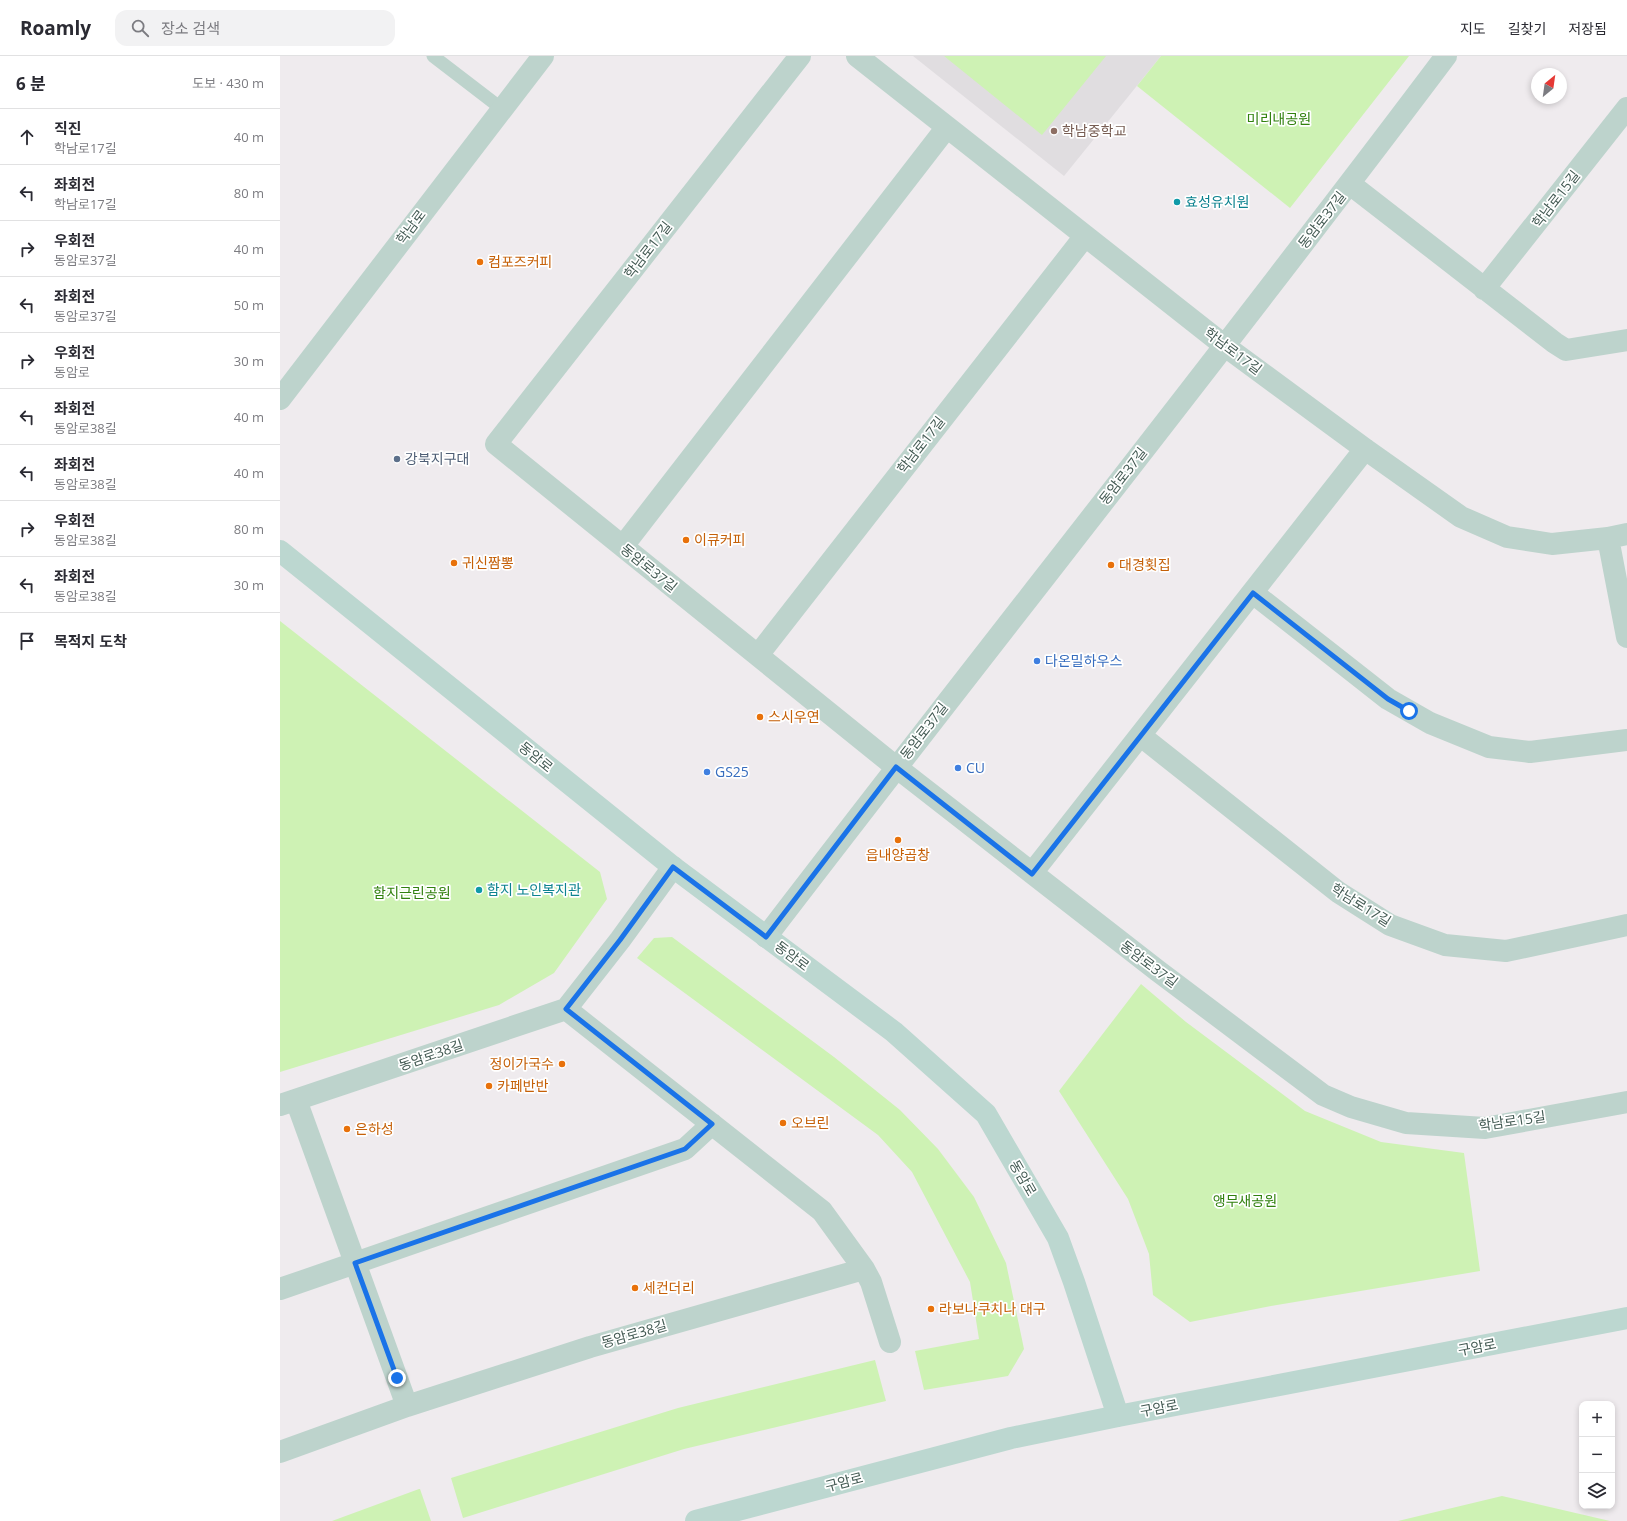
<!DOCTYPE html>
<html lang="ko">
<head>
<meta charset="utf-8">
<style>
	:root { --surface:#fff; --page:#f2f2f3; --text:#2b2b33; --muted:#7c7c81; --line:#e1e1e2 }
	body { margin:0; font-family:"Open Sans","Noto Sans KR",sans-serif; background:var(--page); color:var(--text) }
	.controls { position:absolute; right:12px; bottom:12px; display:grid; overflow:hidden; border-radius:8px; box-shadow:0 2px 6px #0003 }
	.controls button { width:36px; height:36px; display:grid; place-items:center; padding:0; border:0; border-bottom:1px solid var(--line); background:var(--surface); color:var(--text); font:20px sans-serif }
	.compass { position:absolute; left:1251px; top:12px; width:36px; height:36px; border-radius:50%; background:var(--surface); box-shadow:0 2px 6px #0003; rotate:29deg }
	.stop { position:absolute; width:12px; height:12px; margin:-9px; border:3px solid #1a73e8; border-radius:50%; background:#fff }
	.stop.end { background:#1a73e8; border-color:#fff; box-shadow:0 1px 4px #0008 }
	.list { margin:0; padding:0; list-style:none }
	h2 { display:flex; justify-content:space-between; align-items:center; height:52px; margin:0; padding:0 16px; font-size:17px }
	h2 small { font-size:13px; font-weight:400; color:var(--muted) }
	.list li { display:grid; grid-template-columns:26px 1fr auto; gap:12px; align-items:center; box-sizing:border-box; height:56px; padding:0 16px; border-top:1px solid var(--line) }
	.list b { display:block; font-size:15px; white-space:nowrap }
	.list p { margin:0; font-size:13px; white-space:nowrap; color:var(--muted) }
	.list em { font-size:13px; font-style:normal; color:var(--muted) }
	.icon { flex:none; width:22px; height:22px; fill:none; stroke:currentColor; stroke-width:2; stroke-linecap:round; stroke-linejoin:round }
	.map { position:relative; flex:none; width:1347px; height:1465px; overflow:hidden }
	header { display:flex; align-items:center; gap:24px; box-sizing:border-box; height:56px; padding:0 20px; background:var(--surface); border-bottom:1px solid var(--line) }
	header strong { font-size:19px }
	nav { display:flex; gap:22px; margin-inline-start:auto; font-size:14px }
	.search { width:280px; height:36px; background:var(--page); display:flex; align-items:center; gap:10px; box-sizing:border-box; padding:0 14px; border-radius:12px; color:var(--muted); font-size:15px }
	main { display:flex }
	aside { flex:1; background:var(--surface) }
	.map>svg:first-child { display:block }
</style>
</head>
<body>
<header>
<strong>Roamly</strong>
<div class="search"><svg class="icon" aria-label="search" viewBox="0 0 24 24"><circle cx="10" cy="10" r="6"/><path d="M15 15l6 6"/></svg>장소 검색</div>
<nav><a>지도</a><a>길찾기</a><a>저장됨</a></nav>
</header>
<main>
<aside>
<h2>6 분<small>도보 · 430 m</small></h2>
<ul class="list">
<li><svg class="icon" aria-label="ahead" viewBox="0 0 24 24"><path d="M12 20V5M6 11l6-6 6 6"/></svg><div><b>직진</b><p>학남로17길</p></div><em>40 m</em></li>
<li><svg class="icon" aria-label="left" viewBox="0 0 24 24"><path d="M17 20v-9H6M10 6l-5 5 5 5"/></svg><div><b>좌회전</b><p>학남로17길</p></div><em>80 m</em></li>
<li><svg class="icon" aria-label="right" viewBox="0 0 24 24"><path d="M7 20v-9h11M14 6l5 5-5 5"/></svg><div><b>우회전</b><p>동암로37길</p></div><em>40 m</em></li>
<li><svg class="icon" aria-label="left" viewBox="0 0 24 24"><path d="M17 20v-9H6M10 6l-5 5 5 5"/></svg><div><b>좌회전</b><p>동암로37길</p></div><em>50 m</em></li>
<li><svg class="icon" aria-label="right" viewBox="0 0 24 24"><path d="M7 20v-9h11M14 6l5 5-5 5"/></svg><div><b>우회전</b><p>동암로</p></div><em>30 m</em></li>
<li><svg class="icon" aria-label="left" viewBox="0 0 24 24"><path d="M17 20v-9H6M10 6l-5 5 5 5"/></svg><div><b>좌회전</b><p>동암로38길</p></div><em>40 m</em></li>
<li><svg class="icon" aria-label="left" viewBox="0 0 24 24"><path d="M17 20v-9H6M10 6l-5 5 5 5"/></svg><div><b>좌회전</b><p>동암로38길</p></div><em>40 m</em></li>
<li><svg class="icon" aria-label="right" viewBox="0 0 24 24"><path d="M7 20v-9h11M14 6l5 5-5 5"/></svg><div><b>우회전</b><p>동암로38길</p></div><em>80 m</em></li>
<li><svg class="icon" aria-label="left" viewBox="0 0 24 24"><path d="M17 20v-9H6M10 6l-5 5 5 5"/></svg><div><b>좌회전</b><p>동암로38길</p></div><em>30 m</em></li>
<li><svg class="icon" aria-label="arrive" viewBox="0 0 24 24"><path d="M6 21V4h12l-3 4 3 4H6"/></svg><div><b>목적지 도착</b></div></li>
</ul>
</aside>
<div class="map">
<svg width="1347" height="1465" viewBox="0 0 1347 1465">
	<rect width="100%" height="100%" fill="#efebee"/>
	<path fill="#e0dde0" d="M633,0h248l-97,120z"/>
	<path fill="#cef2b4" d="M664,0h162l-64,79z
		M881,0h248l-119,152 -153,-122z
		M0,565l320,251 7,27 -53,74 -55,32 -219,67z
		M392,881l162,120 66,53 38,39 36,48 32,66 18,86 -16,27 -84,14 -9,-39 64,-12 -9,-57 -58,-110 -34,-37 -241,-177 17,-20z
		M861,928l45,38 119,89 76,31 83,11 16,118 -209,35 -81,16 -37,-27 -4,-41 -21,-55 -69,-108z
		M595,1304l11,41 -202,48 -221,69 -12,-40 227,-70z
		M140,1433l11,32h-99l87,-32z
		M1222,1440l108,25h-212z"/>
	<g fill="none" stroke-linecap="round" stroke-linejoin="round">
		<path stroke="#bdd3cc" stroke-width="13" d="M153,0l69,53"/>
		<path stroke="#bdd3cc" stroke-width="22" d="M520,0l-304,388 400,323 262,204 165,124 28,12 55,16 79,5 142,-26
			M577,0l368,290 140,103 96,68 46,20 45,7 56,-6 19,-4
			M1070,128l205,159 11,7 61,-10
			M1204,233l143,-181
			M0,343l263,-343
			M1328,482l19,99
			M343,490l324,-419
			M973,537l135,106 42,24 59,24 41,5 97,-12
			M478,599l327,-419
			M861,680l197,156 52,33 55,20 61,6 121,-26
			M752,817l333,-424
			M486,881c225,-294 457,-584 680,-881
			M286,953l256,202 42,58 7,13 19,60
			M16,1044l111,306
			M0,1049l286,-96 54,-69 53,-73
			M0,1233l405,-140 27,-25
			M0,1396l127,-46 183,-59 274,-78"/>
		<path stroke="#bcd7d0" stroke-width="22" d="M0,495l393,316 221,165 92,82 72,124 16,44 44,134
			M416,1465l315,-83 107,-22 509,-98"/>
	</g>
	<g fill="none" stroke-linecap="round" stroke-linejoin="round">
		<path stroke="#1a73e8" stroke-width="5" d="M117,1322l-42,-115 330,-114 27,-25 -146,-115 54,-69 53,-73 93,70 130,-170 136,107 221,-281 135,106 21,12"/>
	</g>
	<circle fill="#8d6e63" stroke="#fff" stroke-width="1.5" cx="774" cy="75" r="4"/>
	<g fill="#0f9aa8" stroke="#fff" stroke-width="1.5">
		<circle cx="897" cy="146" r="4"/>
		<circle cx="199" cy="834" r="4"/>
	</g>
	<g fill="#e8710a" stroke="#fff" stroke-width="1.5">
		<circle cx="200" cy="206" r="4"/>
		<circle cx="406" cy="484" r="4"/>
		<circle cx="174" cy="507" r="4"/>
		<circle cx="831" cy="509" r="4"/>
		<circle cx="480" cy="661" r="4"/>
		<circle cx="618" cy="784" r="4"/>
		<circle cx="282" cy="1008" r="4"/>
		<circle cx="209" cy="1030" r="4"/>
		<circle cx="503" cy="1067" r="4"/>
		<circle cx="67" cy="1073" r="4"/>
		<circle cx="355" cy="1232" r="4"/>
		<circle cx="651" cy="1253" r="4"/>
	</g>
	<circle fill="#5c6f8a" stroke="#fff" stroke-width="1.5" cx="117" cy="403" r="4"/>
	<g fill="#3f7fe0" stroke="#fff" stroke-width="1.5">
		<circle cx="757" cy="605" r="4"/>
		<circle cx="678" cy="712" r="4"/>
		<circle cx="427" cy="716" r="4"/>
	</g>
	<g text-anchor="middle" stroke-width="3.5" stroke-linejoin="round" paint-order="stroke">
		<g font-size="14" fill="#31810e" stroke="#fff">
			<text x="999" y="68">미리내공원</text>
			<text x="132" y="842">함지근린공원</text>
			<text x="965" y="1150">앵무새공원</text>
		</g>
		<g font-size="14" fill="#785e54" stroke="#fff" text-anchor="start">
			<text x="782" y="80">학남중학교</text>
		</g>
		<g font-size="14" fill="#435a53" stroke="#fff">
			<text transform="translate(1276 143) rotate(-52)" y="5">학남로15길</text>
			<text transform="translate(1042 164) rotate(-52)" y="5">동암로37길</text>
			<text transform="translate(131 171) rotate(-53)" y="5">학남로</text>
			<text transform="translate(368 194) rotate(-52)" y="5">학남로17길</text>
			<text transform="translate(953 295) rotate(37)" y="5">학남로17길</text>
			<text transform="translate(641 389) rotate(-52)" y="5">학남로17길</text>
			<text transform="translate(843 420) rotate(-52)" y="5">동암로37길</text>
			<text transform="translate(369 512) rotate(39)" y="5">동암로37길</text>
			<text transform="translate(644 675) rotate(-52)" y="5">동암로37길</text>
			<text transform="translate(256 701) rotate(39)" y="5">동암로</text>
			<text transform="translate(1081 849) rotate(32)" y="5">학남로17길</text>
			<text transform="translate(512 900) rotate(37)" y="5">동암로</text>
			<text transform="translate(869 908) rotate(37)" y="5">동암로37길</text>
			<text transform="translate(151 999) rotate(-19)" y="5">동암로38길</text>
			<text transform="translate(1232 1065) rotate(-8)" y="5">학남로15길</text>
			<text transform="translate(743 1122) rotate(60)" y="5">동암로</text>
			<text transform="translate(354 1278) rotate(-16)" y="5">동암로38길</text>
			<text transform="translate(1197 1291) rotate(-11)" y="5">구암로</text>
			<text transform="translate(879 1352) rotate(-11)" y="5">구암로</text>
			<text transform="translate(564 1426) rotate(-15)" y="5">구암로</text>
		</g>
		<g font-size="14" fill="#0d838f" stroke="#fff" text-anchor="start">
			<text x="905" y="151">효성유치원</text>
			<text x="207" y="839">함지 노인복지관</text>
		</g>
		<g font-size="14" fill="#c56008" stroke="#fff" text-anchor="start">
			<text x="208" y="211">컴포즈커피</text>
			<text x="414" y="489">이큐커피</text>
			<text x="182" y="512">귀신짬뽕</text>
			<text x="839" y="514">대경횟집</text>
			<text x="488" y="666">스시우연</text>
			<text x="618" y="804" text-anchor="middle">읍내양곱창</text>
			<text x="274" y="1013" text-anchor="end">정이가국수</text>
			<text x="217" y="1035">카페반반</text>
			<text x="511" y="1072">오브린</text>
			<text x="75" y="1078">은하성</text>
			<text x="363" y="1237">세컨더리</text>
			<text x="659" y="1258">라보나쿠치나 대구</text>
		</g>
		<g font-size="14" fill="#4e5e75" stroke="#fff" text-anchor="start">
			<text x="125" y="408">강북지구대</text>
		</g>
		<g font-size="14" fill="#366cbe" stroke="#fff" text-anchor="start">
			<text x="765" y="610">다온밀하우스</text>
			<text x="686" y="717">CU</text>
			<text x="435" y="721">GS25</text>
		</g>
	</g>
</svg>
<div class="controls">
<button>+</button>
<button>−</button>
<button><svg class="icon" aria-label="layers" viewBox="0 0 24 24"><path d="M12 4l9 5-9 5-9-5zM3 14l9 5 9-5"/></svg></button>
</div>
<svg class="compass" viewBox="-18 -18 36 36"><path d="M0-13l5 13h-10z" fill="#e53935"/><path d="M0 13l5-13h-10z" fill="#7c7c81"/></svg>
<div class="stop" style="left:1129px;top:655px"></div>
<div class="stop end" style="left:117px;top:1322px"></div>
</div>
</main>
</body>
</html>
